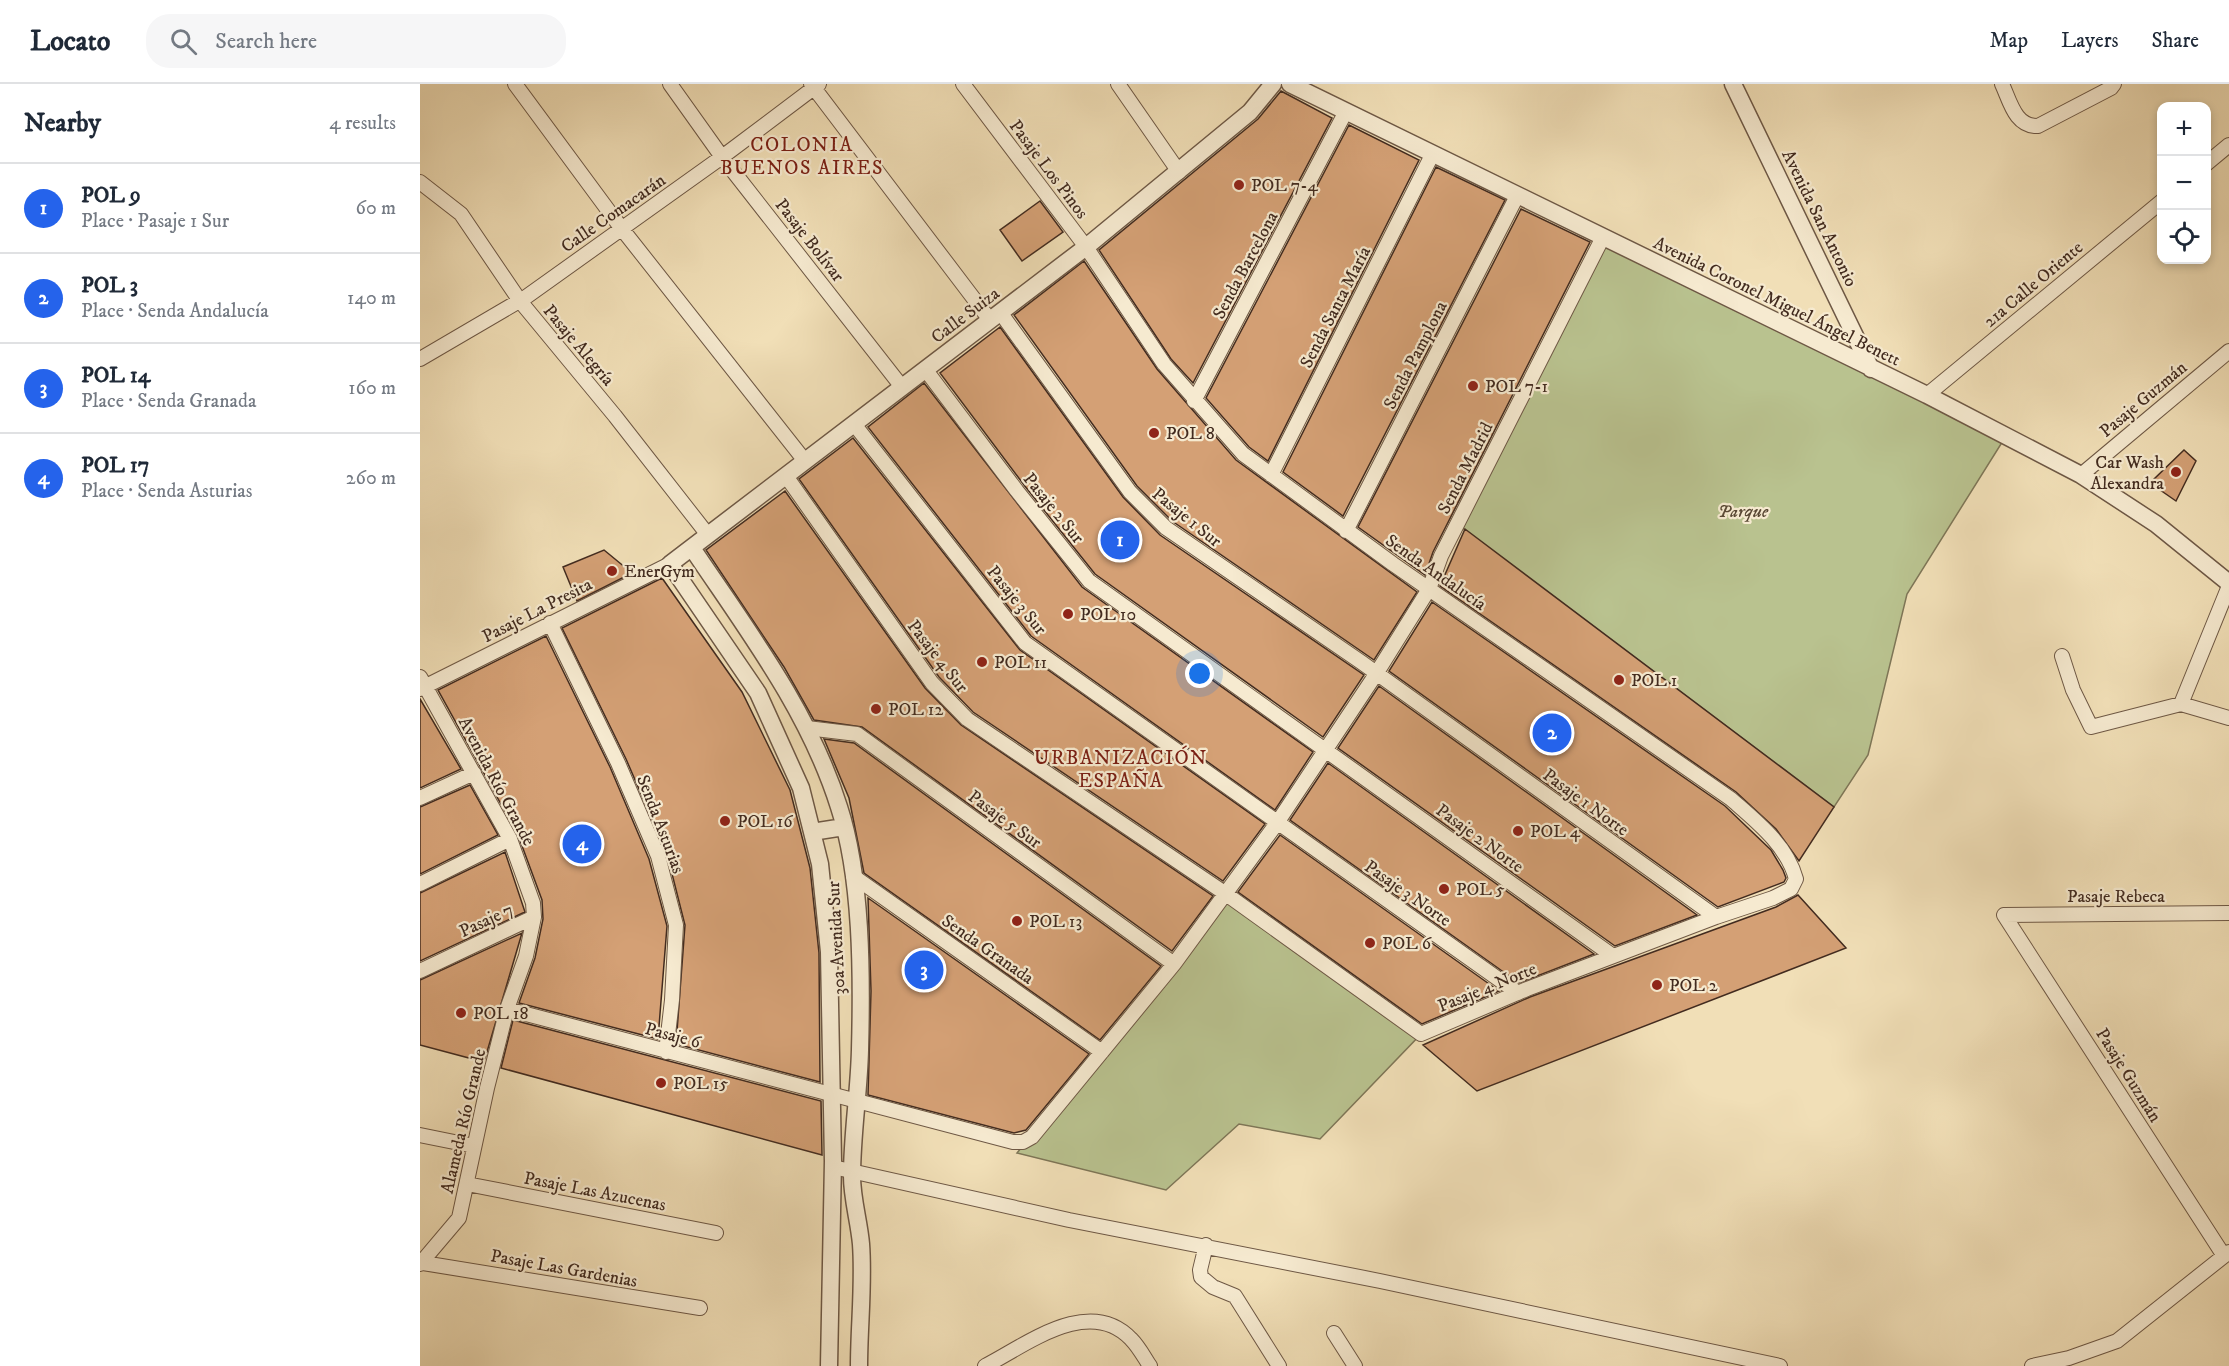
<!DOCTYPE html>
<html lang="en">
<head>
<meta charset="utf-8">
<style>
	:root { --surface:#fff; --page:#f6f6f7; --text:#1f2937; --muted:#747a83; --line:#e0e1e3; --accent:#2563eb }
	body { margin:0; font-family:"IM FELL DW Pica",serif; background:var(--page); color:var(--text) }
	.controls { position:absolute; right:18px; top:18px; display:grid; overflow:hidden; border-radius:12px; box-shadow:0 3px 9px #0003 }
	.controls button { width:54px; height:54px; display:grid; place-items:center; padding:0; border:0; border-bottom:2px solid var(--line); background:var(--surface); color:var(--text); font:30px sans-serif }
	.you { position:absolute; left:780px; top:590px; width:21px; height:21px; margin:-15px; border:4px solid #fff; border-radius:50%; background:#1a73e8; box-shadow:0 0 0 9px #1a73e833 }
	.badge { display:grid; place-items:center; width:39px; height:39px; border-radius:50%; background:var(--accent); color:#fff; font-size:20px; font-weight:700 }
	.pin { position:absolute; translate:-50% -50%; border:3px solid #fff; box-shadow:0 2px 6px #0006 }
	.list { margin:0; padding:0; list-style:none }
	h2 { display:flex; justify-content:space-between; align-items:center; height:78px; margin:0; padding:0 24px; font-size:26px }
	h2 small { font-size:20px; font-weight:400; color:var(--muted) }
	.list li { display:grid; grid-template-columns:39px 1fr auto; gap:18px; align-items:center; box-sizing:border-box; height:90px; padding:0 24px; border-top:2px solid var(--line) }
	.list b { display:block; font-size:22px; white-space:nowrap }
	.list p { margin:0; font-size:20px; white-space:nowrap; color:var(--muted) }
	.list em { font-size:20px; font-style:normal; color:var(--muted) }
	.icon { flex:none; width:33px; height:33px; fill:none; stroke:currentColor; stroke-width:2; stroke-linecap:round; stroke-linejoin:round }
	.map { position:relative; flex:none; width:1809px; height:1282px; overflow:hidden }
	header { display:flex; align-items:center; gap:36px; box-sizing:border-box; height:84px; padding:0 30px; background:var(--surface); border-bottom:2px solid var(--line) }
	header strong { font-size:28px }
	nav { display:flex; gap:33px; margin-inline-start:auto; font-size:21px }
	.search { width:420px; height:54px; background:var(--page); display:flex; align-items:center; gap:15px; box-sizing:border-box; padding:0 21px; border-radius:24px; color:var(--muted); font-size:22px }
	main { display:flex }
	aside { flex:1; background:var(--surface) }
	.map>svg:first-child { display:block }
</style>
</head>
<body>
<header>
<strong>Locato</strong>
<div class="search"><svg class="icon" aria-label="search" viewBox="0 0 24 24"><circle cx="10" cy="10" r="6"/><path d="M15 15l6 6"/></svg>Search here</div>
<nav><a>Map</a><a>Layers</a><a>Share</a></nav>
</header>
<main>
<aside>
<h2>Nearby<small>4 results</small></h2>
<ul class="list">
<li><span class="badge">1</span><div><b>POL 9</b><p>Place · Pasaje 1 Sur</p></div><em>60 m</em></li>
<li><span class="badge">2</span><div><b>POL 3</b><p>Place · Senda Andalucía</p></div><em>140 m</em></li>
<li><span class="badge">3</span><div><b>POL 14</b><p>Place · Senda Granada</p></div><em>160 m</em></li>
<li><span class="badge">4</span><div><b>POL 17</b><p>Place · Senda Asturias</p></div><em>260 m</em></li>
</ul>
</aside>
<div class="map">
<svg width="1809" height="1282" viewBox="0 0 1809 1282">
	<rect width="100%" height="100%" fill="#f1dfb7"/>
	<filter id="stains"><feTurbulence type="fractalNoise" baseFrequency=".00333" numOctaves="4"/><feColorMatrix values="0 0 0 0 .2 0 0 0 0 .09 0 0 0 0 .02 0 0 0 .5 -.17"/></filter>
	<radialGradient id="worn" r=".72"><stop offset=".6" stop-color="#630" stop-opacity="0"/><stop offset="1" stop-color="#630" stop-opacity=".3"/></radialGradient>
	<path fill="#b9c28f" stroke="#7e7657" stroke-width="1.5" d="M1183,153l403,199 -99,158 -39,161 -34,52 -377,-283z
		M809,813l192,137 -101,105 -81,-15 -73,66 -149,-37z"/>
	<path fill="#d4a075" stroke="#422b1f" stroke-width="1.5" d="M861,7l51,27 -139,265 -22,-24 -72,-109 159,-131z
		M929,41l70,35 -151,301 -19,-14 -43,-49z
		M1016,83l69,33 -162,316 -60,-44z
		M620,117l23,31 -41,29 -22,-31z
		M1101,125l69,33 -157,310 -8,23 -67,-48z
		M664,177l73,108 79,91 181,132 -43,68 -202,-139 -35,-35 -123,-171z
		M580,243l123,170 37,38 204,140 -41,62 -228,-163 -71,-89 -84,-112z
		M504,299l158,204 231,165 -38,58 -244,-174 -163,-209z
		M433,354l167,212 245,174 -42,57 -250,-169 -34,-35 -140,-198z
		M1764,366l12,11 -20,40 -26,-18z
		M365,407l140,197 36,37 252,171 -41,55 -310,-224 -48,-7 -30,-53 -78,-117z
		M1045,445l369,278 -35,54 -23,-32 -40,-37 -296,-206z
		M184,466l28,23 -55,28 -14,-34z
		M242,494l80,114 48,98 20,78 9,85 1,129 -144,-38 9,-119 -18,-71 -41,-95 -64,-131z
		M1012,518l293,204 46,44 12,20 3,8 -2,4 -66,25 -329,-236z
		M126,552l64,131 39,92 18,67 -9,113 -139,-36 16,-45 8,-39 -1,-19 -24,-65 -80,-145z
		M959,602l318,229 -82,31 -277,-198z
		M0,615l41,70 -41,19z
		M404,655l30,4 307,223 -61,74 -236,-167 -15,-75z
		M908,679l266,191 -75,29 -229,-163z
		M50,701l28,50 -78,39v-67z
		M860,751l219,156 -77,33 -184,-132z
		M85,768l20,60 -105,49v-68z
		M1378,811l48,53 -369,143 -54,-46 107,-48 246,-90z
		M448,814l221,156 -63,76 -12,3 -146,-38 3,-104z
		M102,849l-38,129 -64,-17v-65z
		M93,936l308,81 1,54 -321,-87z"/>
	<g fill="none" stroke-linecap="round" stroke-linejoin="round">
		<defs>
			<path id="minor" d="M95,0l107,145 183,232
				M250,0l52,73 180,230
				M391,0l179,236
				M698,0l61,88
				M1582,0c8,17 13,43 36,42l73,-38 3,-4
				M1786,80l23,-19
				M0,98l41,32 59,87 95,115 93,119
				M580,228l130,180 36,36 195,134 355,255
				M0,275l106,-62 196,-140 97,-73
				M505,285l92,122 72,90 524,375
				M1507,311l235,-194
				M774,317l151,-288
				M434,340l171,219 493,350
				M851,391l161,-320
				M1661,391l148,-124
				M366,392l146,207 35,36 259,175 195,140 106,-45 189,-72 57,-19 18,-9 5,-10c-9,-34 -40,-58 -65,-80l-338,-235 -150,-110 -79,-90 -78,-117 -123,-163
				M926,447l171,-335
				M130,539l68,140 40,93 18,69 -4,75 -6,52
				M1642,572l11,34 18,37 90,-23 48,14
				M0,593l90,162 23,64 1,14 -8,39 -19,53 -20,79 -28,130 -39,46
				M0,605l250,-125
				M1761,620l48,-118
				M387,644l50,6 317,230
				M0,714l54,-25
				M433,792l249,176
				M0,800l90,-45
				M1584,831l220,341
				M1584,831l225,-2
				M0,887l114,-54
				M87,925l506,133h10l9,-5 142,-173 103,-141 99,-149 53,-85 12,-33 162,-319
				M0,1051l54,11
				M413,1083l236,53 311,61 400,85
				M47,1100l249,49
				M786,1161l-6,25 1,7 12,10 22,9 44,70
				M3,1179l277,45
				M914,1249l21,33
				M565,1282c41,-21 104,-71 146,-27 8,8 13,18 19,27
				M1612,1282l37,-8 48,-17 112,-89"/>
			<path id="tertiary" d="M870,0l637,311 154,80 75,49 73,59
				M1313,0l138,285
				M272,464c55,82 117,163 147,259 23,70 23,169 21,243 -1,42 -8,84 -8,126 0,23 7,45 9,68 3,40 -2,82 -2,122
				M392,748l32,-5
				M409,1282l4,-205 -4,-209 -9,-88 -19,-76 -43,-95 -88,-129 416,-317 164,-135 23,-28"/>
		</defs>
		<use href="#minor" stroke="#6e5845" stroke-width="16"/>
		<use href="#tertiary" stroke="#6e5845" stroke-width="19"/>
		<use href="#minor" stroke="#f6ead0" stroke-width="14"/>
		<use href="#tertiary" stroke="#f6ead0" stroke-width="16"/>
	</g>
	<g fill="#8f2418" stroke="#f6ead0" stroke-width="2">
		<circle cx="819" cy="101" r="6"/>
		<circle cx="1053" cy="302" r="6"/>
		<circle cx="734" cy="349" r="6"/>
		<circle cx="1756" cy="388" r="6"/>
		<circle cx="192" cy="487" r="6"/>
		<circle cx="648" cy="530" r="6"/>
		<circle cx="562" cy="578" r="6"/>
		<circle cx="1199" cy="596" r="6"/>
		<circle cx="456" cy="625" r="6"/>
		<circle cx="305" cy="737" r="6"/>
		<circle cx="1098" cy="747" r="6"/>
		<circle cx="1024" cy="805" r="6"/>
		<circle cx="597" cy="837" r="6"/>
		<circle cx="950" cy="859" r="6"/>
		<circle cx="1237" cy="901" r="6"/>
		<circle cx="41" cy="929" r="6"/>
		<circle cx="241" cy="999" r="6"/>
	</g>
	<g text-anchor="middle" stroke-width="4.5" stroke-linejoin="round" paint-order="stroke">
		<g font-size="18" fill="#422b1f" stroke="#f6ead0">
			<text transform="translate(629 85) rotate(53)" y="6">Pasaje Los Pinos</text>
			<text transform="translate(193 129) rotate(-35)" y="6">Calle Comacarán</text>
			<text transform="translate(1400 134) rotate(64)" y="6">Avenida San Antonio</text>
			<text transform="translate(390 156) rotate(52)" y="6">Pasaje Bolívar</text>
			<text transform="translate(825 181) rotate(-62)" y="6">Senda Barcelona</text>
			<text transform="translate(1613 200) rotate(-40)" y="6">21a Calle Oriente</text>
			<text transform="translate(1357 217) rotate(26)" y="6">Avenida Coronel Miguel Ángel Benett</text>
			<text transform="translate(915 223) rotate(-63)" y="6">Senda Santa María</text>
			<text transform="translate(545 231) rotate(-37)" y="6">Calle Suiza</text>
			<text transform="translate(159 261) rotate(50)" y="6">Pasaje Alegría</text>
			<text transform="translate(995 271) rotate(-63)" y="6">Senda Pamplona</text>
			<text transform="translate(1723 315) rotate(-40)" y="6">Pasaje Guzmán</text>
			<text transform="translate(1045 384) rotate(-63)" y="6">Senda Madrid</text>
			<text transform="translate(634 424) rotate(51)" y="6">Pasaje 2 Sur</text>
			<text transform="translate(767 433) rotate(39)" y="6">Pasaje 1 Sur</text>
			<text transform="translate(1016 488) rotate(35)" y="6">Senda Andalucía</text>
			<text transform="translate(597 516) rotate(51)" y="6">Pasaje 3 Sur</text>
			<text transform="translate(117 526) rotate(-27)" y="6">Pasaje La Presita</text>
			<text transform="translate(518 572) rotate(52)" y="6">Pasaje 4 Sur</text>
			<text transform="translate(77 697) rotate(62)" y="6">Avenida Río Grande</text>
			<text transform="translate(1166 718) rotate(36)" y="6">Pasaje 1 Norte</text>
			<text transform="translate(585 735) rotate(36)" y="6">Pasaje 5 Sur</text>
			<text transform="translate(241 740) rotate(69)" y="6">Senda Asturias</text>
			<text transform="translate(1060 754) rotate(36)" y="6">Pasaje 2 Norte</text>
			<text transform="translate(988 809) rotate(35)" y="6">Pasaje 3 Norte</text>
			<text x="1696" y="818">Pasaje Rebeca</text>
			<text transform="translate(66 836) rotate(-25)" y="6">Pasaje 7</text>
			<text transform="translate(416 854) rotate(-93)" y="6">30a Avenida Sur</text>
			<text transform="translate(568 865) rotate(35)" y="6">Senda Granada</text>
			<text transform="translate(1067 903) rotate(-22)" y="6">Pasaje 4 Norte</text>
			<text transform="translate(253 951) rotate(15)" y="6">Pasaje 6</text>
			<text transform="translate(1709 991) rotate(58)" y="6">Pasaje Guzmán</text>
			<text transform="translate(43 1037) rotate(-77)" y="6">Alameda Río Grande</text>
			<text transform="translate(175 1107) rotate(11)" y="6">Pasaje Las Azucenas</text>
			<text transform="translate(144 1184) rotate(10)" y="6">Pasaje Las Gardenias</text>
		</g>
		<g font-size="18" fill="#422b1f" stroke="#f6ead0" text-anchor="start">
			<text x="831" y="107">POL 7-4</text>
			<text x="1065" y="308">POL 7-1</text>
			<text x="746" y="355">POL 8</text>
			<text x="1744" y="384" text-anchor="end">Car Wash<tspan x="1744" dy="21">Alexandra</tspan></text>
			<text x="204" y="493">EnerGym</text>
			<text x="660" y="536">POL 10</text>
			<text x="574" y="584">POL 11</text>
			<text x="1211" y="602">POL 1</text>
			<text x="468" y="631">POL 12</text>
			<text x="317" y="743">POL 16</text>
			<text x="1110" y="753">POL 4</text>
			<text x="1036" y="811">POL 5</text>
			<text x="609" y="843">POL 13</text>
			<text x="962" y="865">POL 6</text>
			<text x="1249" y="907">POL 2</text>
			<text x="53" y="935">POL 18</text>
			<text x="253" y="1005">POL 15</text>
		</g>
		<g font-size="18" font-style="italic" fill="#5a4935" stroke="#f6ead0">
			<text x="1323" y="433">Parque</text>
		</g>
		<g font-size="20" letter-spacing="1.5" fill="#7a1f14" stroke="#f6ead0">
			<text x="382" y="67">COLONIA<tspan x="382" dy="23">BUENOS AIRES</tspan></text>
			<text x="701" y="680">URBANIZACIÓN<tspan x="701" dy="23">ESPAÑA</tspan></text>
		</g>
	</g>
	<rect width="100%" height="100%" filter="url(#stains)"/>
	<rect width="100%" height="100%" fill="url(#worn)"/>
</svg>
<div class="controls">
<button>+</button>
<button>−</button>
<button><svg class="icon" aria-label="locate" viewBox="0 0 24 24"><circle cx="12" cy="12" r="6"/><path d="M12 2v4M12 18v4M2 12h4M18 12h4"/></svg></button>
</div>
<div class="you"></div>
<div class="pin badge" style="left:700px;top:456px">1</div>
<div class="pin badge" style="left:1132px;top:649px">2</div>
<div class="pin badge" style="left:504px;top:886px">3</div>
<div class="pin badge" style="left:162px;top:760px">4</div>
</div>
</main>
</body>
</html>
